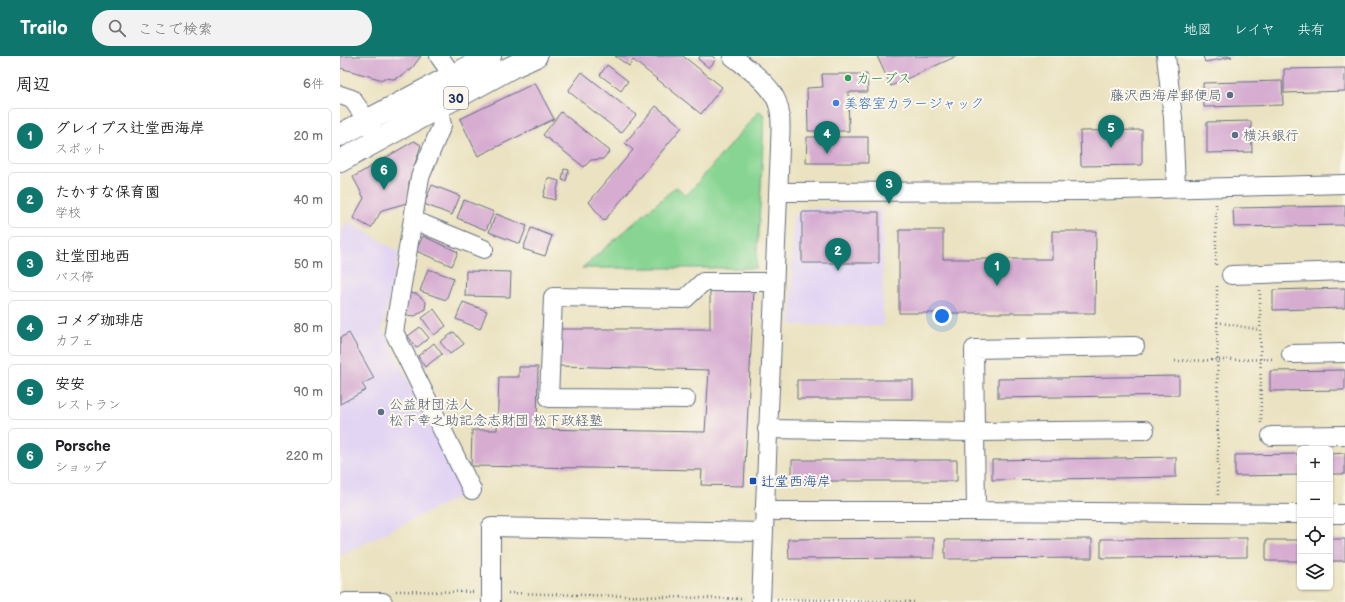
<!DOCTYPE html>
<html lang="ja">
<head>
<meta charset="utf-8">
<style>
	:root { --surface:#fff; --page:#f2f2f2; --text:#202124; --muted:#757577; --line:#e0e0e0; --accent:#0f766e }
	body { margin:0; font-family:"Balsamiq Sans","Klee One",sans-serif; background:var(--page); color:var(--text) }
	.controls { position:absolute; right:12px; bottom:12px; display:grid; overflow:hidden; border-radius:6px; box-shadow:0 1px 3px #0004 }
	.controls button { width:36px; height:36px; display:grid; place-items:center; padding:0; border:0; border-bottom:1px solid var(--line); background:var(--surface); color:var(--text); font:20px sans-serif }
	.you { position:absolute; left:602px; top:260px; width:14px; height:14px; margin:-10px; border:3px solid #fff; border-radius:50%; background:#1a73e8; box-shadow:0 0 0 6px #1a73e833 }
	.badge { display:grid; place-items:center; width:26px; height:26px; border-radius:50%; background:var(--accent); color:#fff; font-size:13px; font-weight:700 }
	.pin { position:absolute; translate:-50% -33px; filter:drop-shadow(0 1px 2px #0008) }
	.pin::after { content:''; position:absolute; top:21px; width:14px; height:12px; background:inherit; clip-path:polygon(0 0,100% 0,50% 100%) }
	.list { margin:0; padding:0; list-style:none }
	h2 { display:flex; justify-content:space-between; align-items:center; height:52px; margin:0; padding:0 16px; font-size:17px }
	h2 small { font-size:13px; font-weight:400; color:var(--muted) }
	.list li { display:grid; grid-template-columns:26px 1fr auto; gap:12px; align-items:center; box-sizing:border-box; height:56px; margin:0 8px 8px; padding:0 8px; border:1px solid var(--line); border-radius:6px }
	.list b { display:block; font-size:15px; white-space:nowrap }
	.list p { margin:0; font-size:13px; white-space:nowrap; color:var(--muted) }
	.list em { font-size:13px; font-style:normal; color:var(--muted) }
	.icon { flex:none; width:22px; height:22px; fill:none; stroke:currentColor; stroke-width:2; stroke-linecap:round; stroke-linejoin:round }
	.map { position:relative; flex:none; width:1005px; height:546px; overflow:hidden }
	header { display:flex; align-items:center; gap:24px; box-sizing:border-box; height:56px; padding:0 20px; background:var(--accent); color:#fff }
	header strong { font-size:19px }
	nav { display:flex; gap:22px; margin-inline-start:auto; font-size:14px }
	.search { width:280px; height:36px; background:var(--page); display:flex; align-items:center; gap:10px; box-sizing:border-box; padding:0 14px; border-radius:22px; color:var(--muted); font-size:15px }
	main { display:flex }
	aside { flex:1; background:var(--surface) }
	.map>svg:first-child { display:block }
</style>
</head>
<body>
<header>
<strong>Trailo</strong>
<div class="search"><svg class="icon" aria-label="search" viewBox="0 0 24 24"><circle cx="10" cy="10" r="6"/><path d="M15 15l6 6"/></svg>ここで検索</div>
<nav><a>地図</a><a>レイヤ</a><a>共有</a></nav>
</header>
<main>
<aside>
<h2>周辺<small>6件</small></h2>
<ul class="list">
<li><span class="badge">1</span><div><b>グレイプス辻堂西海岸</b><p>スポット</p></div><em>20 m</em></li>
<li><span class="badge">2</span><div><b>たかすな保育園</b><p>学校</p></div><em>40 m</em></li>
<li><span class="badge">3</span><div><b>辻堂団地西</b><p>バス停</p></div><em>50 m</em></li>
<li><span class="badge">4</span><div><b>コメダ珈琲店</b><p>カフェ</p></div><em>80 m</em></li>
<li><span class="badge">5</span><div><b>安安</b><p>レストラン</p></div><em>90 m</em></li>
<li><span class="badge">6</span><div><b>Porsche</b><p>ショップ</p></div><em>220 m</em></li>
</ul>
</aside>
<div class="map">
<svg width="1005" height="546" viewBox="0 0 1005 546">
	<rect width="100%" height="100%" fill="#fbf7ec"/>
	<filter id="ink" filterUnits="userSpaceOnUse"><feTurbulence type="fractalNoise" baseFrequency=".025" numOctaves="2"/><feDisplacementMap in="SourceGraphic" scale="8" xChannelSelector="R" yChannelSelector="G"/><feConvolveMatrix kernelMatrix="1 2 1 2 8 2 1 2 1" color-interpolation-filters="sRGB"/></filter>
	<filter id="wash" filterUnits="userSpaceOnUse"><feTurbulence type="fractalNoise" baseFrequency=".012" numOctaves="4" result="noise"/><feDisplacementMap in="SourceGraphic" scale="16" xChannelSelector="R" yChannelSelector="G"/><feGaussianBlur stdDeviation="0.9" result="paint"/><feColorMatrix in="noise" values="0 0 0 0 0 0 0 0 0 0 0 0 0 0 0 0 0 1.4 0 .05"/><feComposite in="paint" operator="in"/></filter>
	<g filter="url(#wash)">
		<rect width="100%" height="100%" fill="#eae2c0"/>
		<path fill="#e2d4f3" d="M467,152l76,1v117l-92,-1 2,-107 3,-4 6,-4z
			M8,165l51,31 -17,77 82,165 -124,62v-324z"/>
		<path fill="#88d593" stroke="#528278" d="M419,55l5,4 -3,74 -5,79h-174l94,-81 11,8z"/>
		<g id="blocks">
			<path fill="#d6acd1" d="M0,0h81l-11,15 -2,-1 -3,4 -11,5 -11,-1v2l-43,-12z
				M275,0h68l39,31 -21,27 -68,-54 -4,6z
				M360,0h12l4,3 -7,9 -11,-9z
				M537,0h80l-66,30z
				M863,0h28l1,1 -27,5z
				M267,9l21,16 -7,10 -21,-16z
				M1005,12v23l-61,2v-24z
				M242,16l54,43 -15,18 -53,-42z
				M482,18h45l1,18h-20l1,39h-41l-1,-43 16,-1z
				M942,25l1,24 -79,2 -1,-24z
				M195,27l19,36 -76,37 -18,-37z
				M316,50l26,21 -78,94 -15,-19 44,-52 -8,-7z
				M221,56l49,39 -7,8 -12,1 -7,7 -41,-32z
				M911,65l1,31 -45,1v-31z
				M802,74v35l-61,1 -1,-35z
				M467,81h61v26h-62z
				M74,85l7,4 -12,37 -2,21 -25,7 -11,18 -18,-10 11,-20 -11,-21z
				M224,113l5,1 -3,11 -4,-1z
				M208,122l11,3 -4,19 -12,-3z
				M92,129l28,11 -8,19 -28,-11z
				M124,144l30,12 -8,18 -29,-12z
				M1005,150v19l-111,2 -1,-19z
				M462,156h77v51h-77z
				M156,158l31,12 -7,18 -31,-12z
				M191,172l21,8 -7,20 -22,-7z
				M559,174h44v29h109v-28h44l-1,82h-196z
				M83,180l35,16 -6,14 -36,-15z
				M88,213l26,9 -8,22 -26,-9z
				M126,215l45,1 -1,25 -45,-1z
				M1005,232v20l-72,2v-20z
				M370,233l44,1 -10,196 -43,-1 1,-15 -231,-4 1,-36h25l2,-53h20v-10h19l-1,62 168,3 4,-62 -151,-4 1,-37h151z
				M67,237l10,1 9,8 -1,7 -10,7 -10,-1z
				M123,246l24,9 -7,18 -24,-10z
				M94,253l12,17 -12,9 -12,-17z
				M80,271l9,11 -13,10 -8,-12z
				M114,276l10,12 -14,10 -10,-12z
				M9,277l25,45 -12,6 4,6 -26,14v-66z
				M94,287l8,11 -17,13 -7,-11z
				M1005,314v20l-75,1v-20z
				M839,320v19l-181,3v-19z
				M457,324h116v19h-116z
				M1005,397v21h-15v-20z
				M960,398v21l-65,1v-21z
				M836,401v20l-184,3v-20z
				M452,404h165v21h-165z
				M594,482v20l-145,1 -1,-20z
				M907,482v19l-146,1v-19z
				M752,483v19l-147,1v-19z
				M990,483h15v22h-15z
				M926,484h34v21h-34z"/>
		</g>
	</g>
	<g filter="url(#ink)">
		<use href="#blocks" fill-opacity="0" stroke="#636e80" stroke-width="1"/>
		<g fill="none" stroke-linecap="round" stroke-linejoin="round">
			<defs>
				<path id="minor" d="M99,0l13,19
					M392,0c17,14 42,29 47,52 3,13 1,27 1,40l-19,454
					M826,0l7,62 3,69
					M0,39l12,4 15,21 6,13
					M98,52l4,17 -22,52 -26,155 78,158
					M438,136l306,-1 261,-7
					M73,164l71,29
					M891,219l114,-4
					M951,298l54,-1
					M346,343l-137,-1 4,-101 132,2 18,-17h71
					M427,373l208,3 170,-2
					M931,380l74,-1
					M424,455h212l324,3
					M636,455l-2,-162 161,-3
					M990,458h15
					M6,546h37
					M151,546v-75l272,5"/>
				<path id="major" d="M0,79l150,-79
					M0,105l172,-94 24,-11"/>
			</defs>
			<use href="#minor" stroke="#636e80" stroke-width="20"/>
			<use href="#major" stroke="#636e80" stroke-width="24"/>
			<path stroke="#636e80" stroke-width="2.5" stroke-dasharray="1 3" stroke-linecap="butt" d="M876,148v61
				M877,230l1,211
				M920,234l1,133
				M877,266l43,8
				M835,305l99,-2
				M56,535l79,1
				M168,537l236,6
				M437,543l138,3"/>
			<use href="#minor" stroke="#fff" stroke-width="18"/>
			<use href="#major" stroke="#fff" stroke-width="22"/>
		</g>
	</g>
	<circle fill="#2e9e5b" stroke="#fbf7ec" stroke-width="1.5" cx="508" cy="22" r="4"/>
	<g fill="#5c6f8a" stroke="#fbf7ec" stroke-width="1.5">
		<circle cx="890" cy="39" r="4"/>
		<circle cx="895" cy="79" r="4"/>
		<circle cx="41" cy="356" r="4"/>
	</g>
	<circle fill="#3f7fe0" stroke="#fbf7ec" stroke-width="1.5" cx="496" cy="47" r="4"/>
	<rect fill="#1a4fb4" stroke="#fbf7ec" stroke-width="1.5" x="409" y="421" width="8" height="8" rx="2"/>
	<g text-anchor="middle" stroke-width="4" stroke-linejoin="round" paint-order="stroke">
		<rect fill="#fbf7ec" stroke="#5e6b89" stroke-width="1" x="104" y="31" width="24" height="22" rx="3"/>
		<g font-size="13" font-weight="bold" fill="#1b2f5e">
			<text x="116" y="47">30</text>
		</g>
		<g font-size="14" fill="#27864d" stroke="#fbf7ec" text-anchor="start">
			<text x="516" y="27">カーブス</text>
		</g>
		<g font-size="14" fill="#4e5e75" stroke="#fbf7ec" text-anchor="start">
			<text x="882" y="44" text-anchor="end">藤沢西海岸郵便局</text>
			<text x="903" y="84">横浜銀行</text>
			<text x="49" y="353">公益財団法人<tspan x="49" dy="16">松下幸之助記念志財団 松下政経塾</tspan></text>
		</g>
		<g font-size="14" fill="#366cbe" stroke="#fbf7ec" text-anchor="start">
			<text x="504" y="52">美容室カラージャック</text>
		</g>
		<g font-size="14" fill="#164399" stroke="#fbf7ec" text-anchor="start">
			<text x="421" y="430">辻堂西海岸</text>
		</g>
	</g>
</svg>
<div class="controls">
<button>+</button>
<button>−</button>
<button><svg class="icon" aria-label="locate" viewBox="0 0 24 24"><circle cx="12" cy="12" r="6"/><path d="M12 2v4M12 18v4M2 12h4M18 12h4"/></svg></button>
<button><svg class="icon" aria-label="layers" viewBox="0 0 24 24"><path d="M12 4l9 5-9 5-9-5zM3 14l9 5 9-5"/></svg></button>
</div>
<div class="you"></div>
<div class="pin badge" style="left:657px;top:230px">1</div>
<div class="pin badge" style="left:498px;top:215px">2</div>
<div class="pin badge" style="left:549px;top:148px">3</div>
<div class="pin badge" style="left:487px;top:98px">4</div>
<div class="pin badge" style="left:771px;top:92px">5</div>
<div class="pin badge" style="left:44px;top:134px">6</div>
</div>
</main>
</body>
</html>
